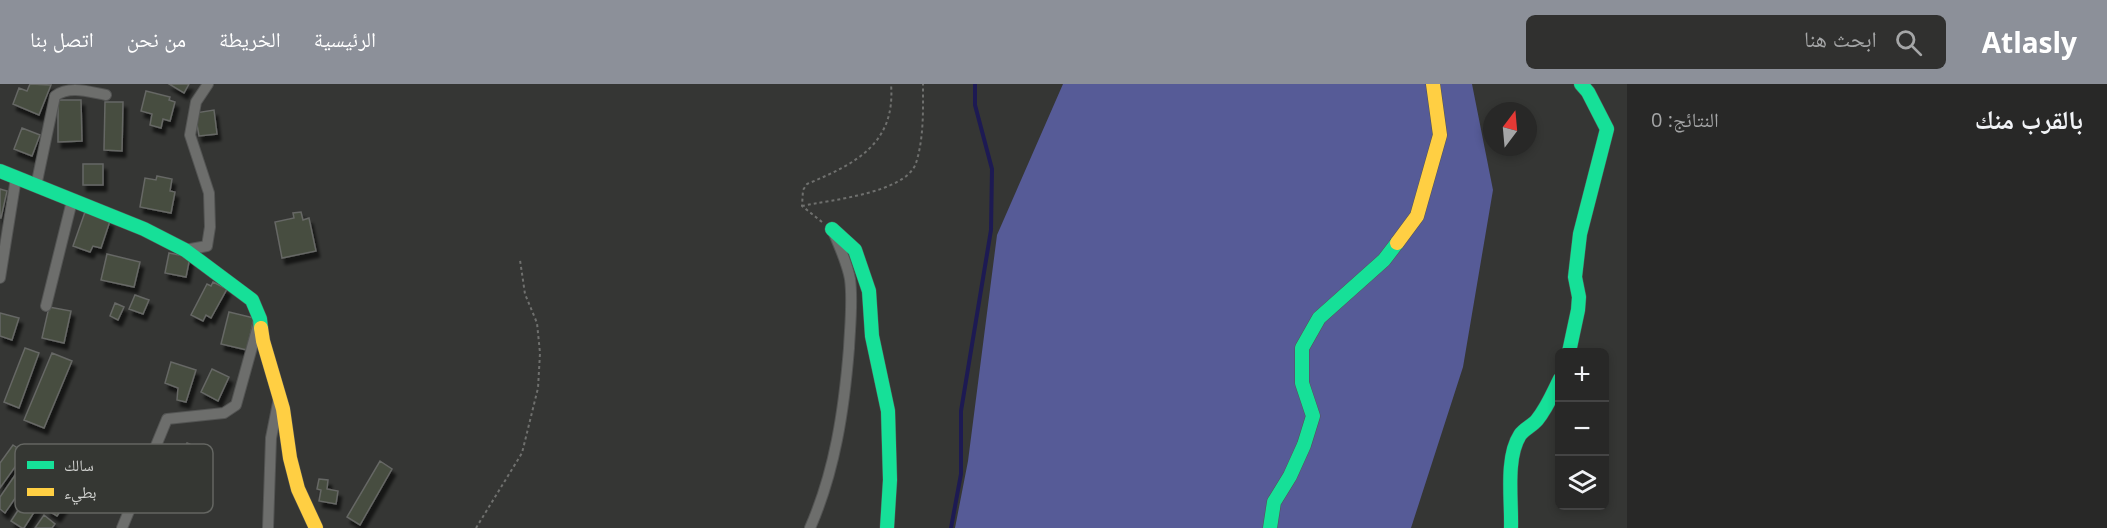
<!DOCTYPE html>
<html lang="ar">
<head>
<meta charset="utf-8">
<style>
	:root { --surface:#282827; --page:#30302f; --text:#f1f3f6; --muted:#a5a6a7; --line:#444; --accent:#8c9099 }
	body { margin:0; font-family:"Open Sans","Noto Naskh Arabic",sans-serif; background:var(--page); color:var(--text); direction:rtl }
	.controls { position:absolute; right:18px; bottom:18px; display:grid; overflow:hidden; border-radius:9px; box-shadow:0 3px 9px #0003 }
	.controls button { width:54px; height:54px; display:grid; place-items:center; padding:0; border:0; border-bottom:2px solid var(--line); background:var(--surface); color:var(--text); font:30px sans-serif }
	.compass { position:absolute; left:1483px; top:18px; width:54px; height:54px; border-radius:50%; background:var(--surface); box-shadow:0 3px 9px #0003; rotate:16deg }
	.list { margin:0; padding:0; list-style:none }
	h2 { display:flex; justify-content:space-between; align-items:center; height:78px; margin:0; padding:0 24px; font-size:26px }
	h2 small { font-size:20px; font-weight:400; color:var(--muted) }
	.icon { flex:none; width:33px; height:33px; fill:none; stroke:currentColor; stroke-width:2; stroke-linecap:round; stroke-linejoin:round }
	.map { position:relative; flex:none; width:1627px; height:444px; overflow:hidden; direction:ltr }
	header { display:flex; align-items:center; gap:36px; box-sizing:border-box; height:84px; padding:0 30px; background:var(--accent); color:#fff }
	header strong { font-size:28px }
	nav { display:flex; gap:33px; margin-inline-start:auto; font-size:21px }
	.search { width:420px; height:54px; background:var(--page); display:flex; align-items:center; gap:15px; box-sizing:border-box; padding:0 21px; border-radius:9px; color:var(--muted); font-size:22px }
	main { display:flex }
	aside { flex:1; background:var(--surface) }
	.map>svg:first-child { display:block }
</style>
</head>
<body>
<header>
<strong>Atlasly</strong>
<div class="search"><svg class="icon" aria-label="search" viewBox="0 0 24 24"><circle cx="10" cy="10" r="6"/><path d="M15 15l6 6"/></svg>ابحث هنا</div>
<nav><a>الرئيسية</a><a>الخريطة</a><a>من نحن</a><a>اتصل بنا</a></nav>
</header>
<main>
<aside>
<h2>بالقرب منك<small>النتائج: 0</small></h2>
<ul class="list">
</ul>
</aside>
<div class="map">
<svg width="1627" height="444" viewBox="0 0 1627 444">
	<defs>
		<filter id="shadow"><feDropShadow dx="3.5" dy="6" stdDeviation="1.5" flood-color="#0009"/></filter>
	</defs>
	<rect width="100%" height="100%" fill="#353634"/>
	<path fill="#565b97" d="M1063,0h409l21,106 -30,177 -52,161h-456l13,-67 29,-226z"/>
	<g fill="none" stroke-linecap="round" stroke-linejoin="round">
		<path stroke="#1d1a53" stroke-width="4" d="M951,444l10,-54v-63l30,-181 1,-61 -17,-64v-21"/>
	</g>
	<path fill="#474e3f" stroke="#666765" stroke-width="1.5" filter="url(#shadow)" d="M30,0l21,1 -12,30 -26,-11 6,-16 8,3z
		M169,0h20l-5,9z
		M146,7l24,6 -1,3 6,2 -5,19 -7,-2 -2,9 -11,-3 2,-11 -11,-3z
		M58,16h23l1,41 -24,1z
		M105,18h18l-1,49 -18,-1z
		M214,26l3,24 -18,2 -4,-23z
		M22,44l18,7 -8,21 -18,-7z
		M83,80h20v21h-20z
		M157,92l15,3 -2,12 5,1 -4,21 -31,-6 5,-29 11,2z
		M0,105l7,2 -6,27h-1z
		M85,128l25,9 -9,27 -8,-2 -3,6 -17,-6z
		M301,128l2,8 6,-2 7,33 -34,7 -7,-36 19,-4 -1,-5z
		M169,169l21,4 -4,20 -21,-4z
		M107,170l33,8 -6,25 -33,-7z
		M213,198l14,7 -16,29 -5,-3 -3,6 -12,-6 16,-31 4,2z
		M135,211l14,5 -6,14 -14,-5z
		M115,219l9,4 -6,13 -8,-4z
		M49,223l22,4 -7,32 -22,-5z
		M229,228l25,6 -7,32 -26,-6z
		M0,229l19,5 -7,22 -12,-4z
		M25,264l14,5 -20,55 -15,-6z
		M52,269l20,8 -28,67 -20,-8z
		M171,278l25,8 -10,32 -9,-2 1,-12 -13,-5z
		M212,285l17,8 -11,24 -17,-9z
		M187,359l7,3 -2,5 14,6 -12,28 -19,-8 3,-6 -12,-5 8,-18 9,4z
		M13,361l12,8 -25,35v-25z
		M35,362l11,7 -41,60 -5,-4v-12z
		M380,377l12,8 -32,56 -13,-8z
		M77,380l10,7 -30,45 -10,-6z
		M44,387l12,7 -32,50h-2l-11,-7z
		M319,395l9,1 -1,9 11,2 -2,13 -17,-3 2,-11 -4,-1z
		M44,431l11,9 -3,4h-17z"/>
	<g fill="none" stroke-linecap="round" stroke-linejoin="round">
		<defs>
			<path id="street" d="M36,102l19,-90c15,-11 34,-4 51,-1
				M185,166l22,-4 3,-19 -1,-34 -19,-58 6,-33 12,-18
				M0,194l16,-100
				M46,222l26,-105
				M122,444l45,-109 57,-6 12,-8 23,-83
				M268,444l3,-90 8,-40
				M810,444c25,-57 34,-118 39,-180 1,-22 4,-47 1,-69 -3,-17 -11,-33 -17,-48"/>
			<path id="fast" d="M0,87l144,58 41,21 67,50 8,19 1,9
				M832,145l23,21 14,41 3,45 16,75 2,69 -3,48
				M1569,268l9,-42 1,-13 -4,-20 5,-43 27,-105 -19,-37 -7,-8
				M1270,444l4,-26 16,-26 14,-31 9,-29 -11,-33v-35l17,-30 65,-58 13,-17
				M1511,444c1,-26 -6,-70 9,-93 4,-6 12,-9 17,-15 10,-12 16,-27 23,-41"/>
			<path id="slow" d="M1397,159l20,-27 23,-81 -7,-51
				M261,244l2,13 20,68 7,49 8,31 18,39"/>
		</defs>
		<use href="#street" stroke="#535453" stroke-width="12"/>
		<use href="#fast" stroke="#535453" stroke-width="15"/>
		<use href="#slow" stroke="#535453" stroke-width="15"/>
		<path stroke="#6f706e" stroke-width="2" stroke-dasharray="3 3" stroke-linecap="butt" d="M802,122c28,-6 104,-13 114,-43 8,-25 7,-53 7,-79
			M822,138l-20,-16 1,-16 4,-6c48,-20 89,-40 84,-100
			M476,444l46,-75 16,-65 2,-35 -3,-30 -12,-29 -5,-34"/>
		<use href="#street" stroke="#6d6e6c" stroke-width="10"/>
		<use href="#fast" stroke="#16e098" stroke-width="14"/>
		<use href="#slow" stroke="#ffcf43" stroke-width="14"/>
	</g>
	<rect x="15" y="360" width="198" height="69" rx="9" fill="#353733" stroke="#646662" stroke-width="1.5"/>
	<rect x="27" y="377" width="27" height="8" fill="#16e098"/>
	<rect x="27" y="404" width="27" height="8" fill="#ffcf43"/>
	<g font-size="16" fill="#d2d3d1">
		<text x="64" y="387">سالك</text>
		<text x="64" y="414">بطيء</text>
	</g>
</svg>
<div class="controls">
<button>+</button>
<button>−</button>
<button><svg class="icon" aria-label="layers" viewBox="0 0 24 24"><path d="M12 4l9 5-9 5-9-5zM3 14l9 5 9-5"/></svg></button>
</div>
<svg class="compass" viewBox="-18 -18 36 36"><path d="M0-13l5 13h-10z" fill="#e53935"/><path d="M0 13l5-13h-10z" fill="#a5a6a7"/></svg>
</div>
</main>
</body>
</html>
